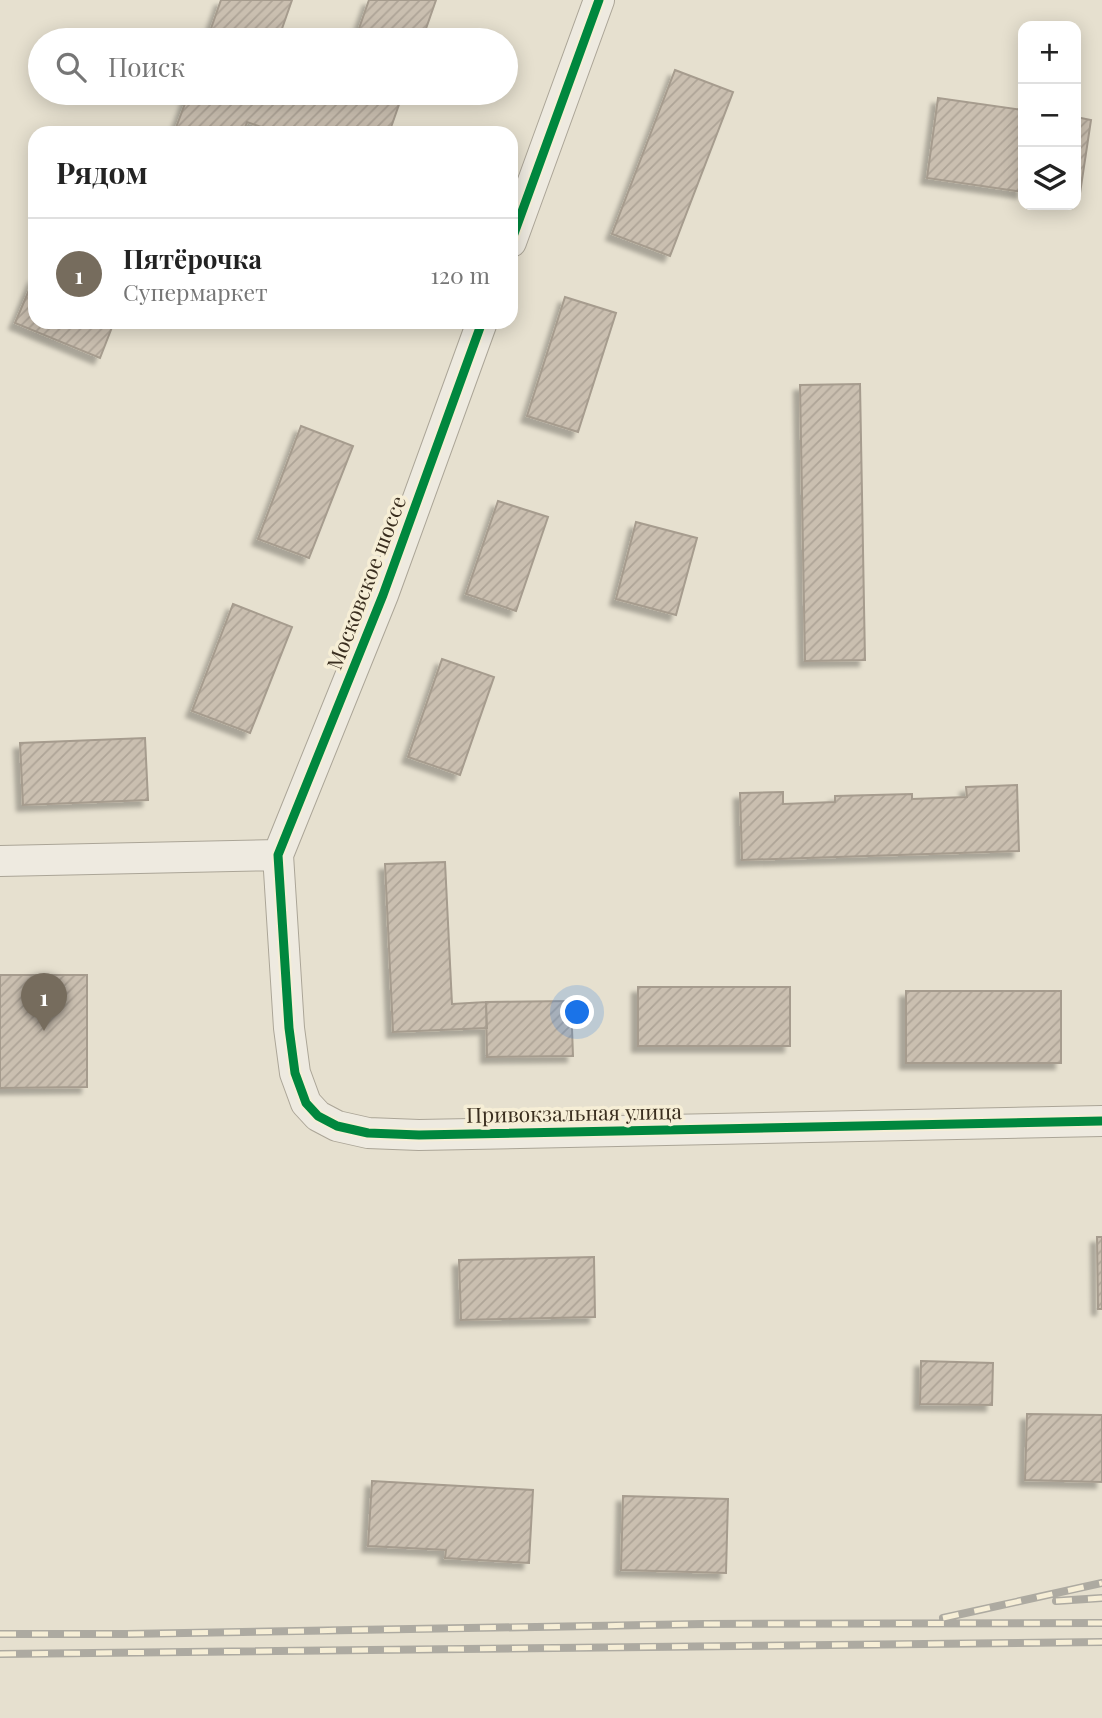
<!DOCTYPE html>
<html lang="ru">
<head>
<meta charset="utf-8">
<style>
	:root { --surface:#fff; --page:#f6f6f6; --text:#222; --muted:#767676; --line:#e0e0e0; --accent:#766c5d }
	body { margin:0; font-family:"Playfair Display",serif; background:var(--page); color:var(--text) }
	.controls { position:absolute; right:21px; top:21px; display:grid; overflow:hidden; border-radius:14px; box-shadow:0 4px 18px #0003 }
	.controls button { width:63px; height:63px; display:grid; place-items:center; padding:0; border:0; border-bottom:2px solid var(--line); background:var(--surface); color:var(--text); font:35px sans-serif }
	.you { position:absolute; left:578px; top:1013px; width:24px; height:24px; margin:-18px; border:5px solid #fff; border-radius:50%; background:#1a73e8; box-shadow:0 0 0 10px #1a73e833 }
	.badge { display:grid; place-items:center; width:46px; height:46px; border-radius:50%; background:var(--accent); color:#fff; font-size:23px; font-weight:700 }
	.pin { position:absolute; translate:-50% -58px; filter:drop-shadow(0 2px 4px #0008) }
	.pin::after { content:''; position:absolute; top:37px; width:24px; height:21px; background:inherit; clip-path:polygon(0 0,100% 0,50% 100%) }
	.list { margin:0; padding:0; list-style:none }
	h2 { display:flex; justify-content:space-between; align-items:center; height:91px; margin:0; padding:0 28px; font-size:30px }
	h2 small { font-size:23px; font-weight:400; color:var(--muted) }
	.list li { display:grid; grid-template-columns:46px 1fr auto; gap:21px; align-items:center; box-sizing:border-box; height:112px; padding:0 28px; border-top:2px solid var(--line) }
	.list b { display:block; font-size:26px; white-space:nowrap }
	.list p { margin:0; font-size:23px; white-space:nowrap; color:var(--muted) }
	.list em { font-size:23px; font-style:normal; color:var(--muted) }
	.icon { flex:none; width:38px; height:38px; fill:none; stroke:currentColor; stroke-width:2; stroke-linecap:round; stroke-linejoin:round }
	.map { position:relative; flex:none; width:1102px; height:1718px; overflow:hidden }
	.search { position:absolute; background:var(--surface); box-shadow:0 4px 18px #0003; left:28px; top:28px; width:490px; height:77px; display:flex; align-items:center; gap:18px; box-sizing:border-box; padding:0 24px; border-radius:38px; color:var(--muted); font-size:26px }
	.panel { position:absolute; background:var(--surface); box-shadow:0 4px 18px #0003; left:28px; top:126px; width:490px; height:203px; border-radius:21px }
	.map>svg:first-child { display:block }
</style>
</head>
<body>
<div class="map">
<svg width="1102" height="1718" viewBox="0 0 1102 1718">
	<defs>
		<pattern id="building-hatch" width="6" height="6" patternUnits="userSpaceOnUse" patternTransform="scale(1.75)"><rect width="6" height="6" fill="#cabfb0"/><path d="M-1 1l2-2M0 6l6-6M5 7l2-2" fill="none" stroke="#aea497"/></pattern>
		<filter id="shadow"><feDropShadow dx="-6" dy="6" stdDeviation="2" flood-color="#0004"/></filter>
	</defs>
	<rect width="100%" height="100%" fill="#e6e0cf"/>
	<path fill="url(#building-hatch)" stroke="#a69c8e" stroke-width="2" filter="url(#shadow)" d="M221,0h71l-14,40h-71z
		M369,0h67l-14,40h-67z
		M675,70l58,22 -63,164 -58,-22z
		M189,93h214l-14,40h-111l-31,-11 -4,11h-69z
		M938,98l85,12v82l-96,-14z
		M1076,117l15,3 -12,80 -3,-1z
		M35,276v46h79l-14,36 -85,-35z
		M565,297l51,16 -38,119 -51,-16z
		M860,384l5,276 -60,1 -5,-276z
		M301,426l52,20 -44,112 -51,-19z
		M498,501l50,16 -32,94 -50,-17z
		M636,522l61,16 -21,77 -60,-16z
		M233,604l59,23 -42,106 -58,-22z
		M442,659l52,18 -34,98 -52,-18z
		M145,738l3,62 -125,5 -3,-62z
		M1017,785l2,66 -277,9 -2,-67 43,-1v12l52,-2v-6l77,-2v5l55,-2 -1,-10z
		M445,862l7,142 34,-2 1,26 -94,4 -8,-168z
		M0,975h87v112l-87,1z
		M638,987h152v59h-152z
		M906,991h155v72h-155z
		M571,1001l2,55 -86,1 -1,-55z
		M1097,1237h5v72h-4z
		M594,1257l1,60 -134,3 -2,-60z
		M921,1361l72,2 -1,42 -72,-1z
		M1027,1414l75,1v67l-77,-2z
		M372,1481l161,9 -4,73 -84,-5 1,-8 -78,-4z
		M623,1496l105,3 -2,74 -105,-3z"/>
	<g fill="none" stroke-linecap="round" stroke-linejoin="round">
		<defs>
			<path id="minor" d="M511,242l88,-242
				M482,322l-99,273 -105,260 11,173 6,45 11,30 12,13 19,10 31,7 51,2 683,-14
				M0,861l278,-6"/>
		</defs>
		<use href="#minor" stroke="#aba597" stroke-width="32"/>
		<use href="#minor" stroke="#eeeae0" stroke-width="30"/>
		<defs>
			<path id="rail" d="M1056,1601l46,-3
				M943,1618l159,-35
				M0,1634h127l576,-10 399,-1
				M0,1654l1102,-12"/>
		</defs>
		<use href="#rail" stroke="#adaaa1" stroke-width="8"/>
		<use href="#rail" stroke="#f6eed6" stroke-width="5" stroke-dasharray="16" stroke-linecap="butt"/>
		<defs>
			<path id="cycleway" d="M511,242l88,-242
				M482,322l-99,273 -105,260 11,173 6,45 11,30 12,13 19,10 31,7 51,2 683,-14"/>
		</defs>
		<use href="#cycleway" stroke="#f6eed6" stroke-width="13"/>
		<use href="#cycleway" stroke="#00873e" stroke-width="9"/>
	</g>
	<g text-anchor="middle" stroke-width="7" stroke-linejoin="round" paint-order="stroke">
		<g font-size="21" fill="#3a2e1f" stroke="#f6eed6">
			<text transform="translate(367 583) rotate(-69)" y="7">Московское шоссе</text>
			<text transform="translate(574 1114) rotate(-1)" y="7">Привокзальная улица</text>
		</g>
	</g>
</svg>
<div class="controls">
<button>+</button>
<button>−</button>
<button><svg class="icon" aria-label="layers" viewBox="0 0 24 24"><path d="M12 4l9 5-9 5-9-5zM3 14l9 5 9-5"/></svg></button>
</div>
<div class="you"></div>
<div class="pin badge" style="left:44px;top:1031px">1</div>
<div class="search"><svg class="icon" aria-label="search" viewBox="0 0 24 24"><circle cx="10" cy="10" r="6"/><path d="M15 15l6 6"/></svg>Поиск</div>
<section class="panel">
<h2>Рядом<small></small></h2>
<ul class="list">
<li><span class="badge">1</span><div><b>Пятёрочка</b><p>Супермаркет</p></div><em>120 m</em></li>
</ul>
</section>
</div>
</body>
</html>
